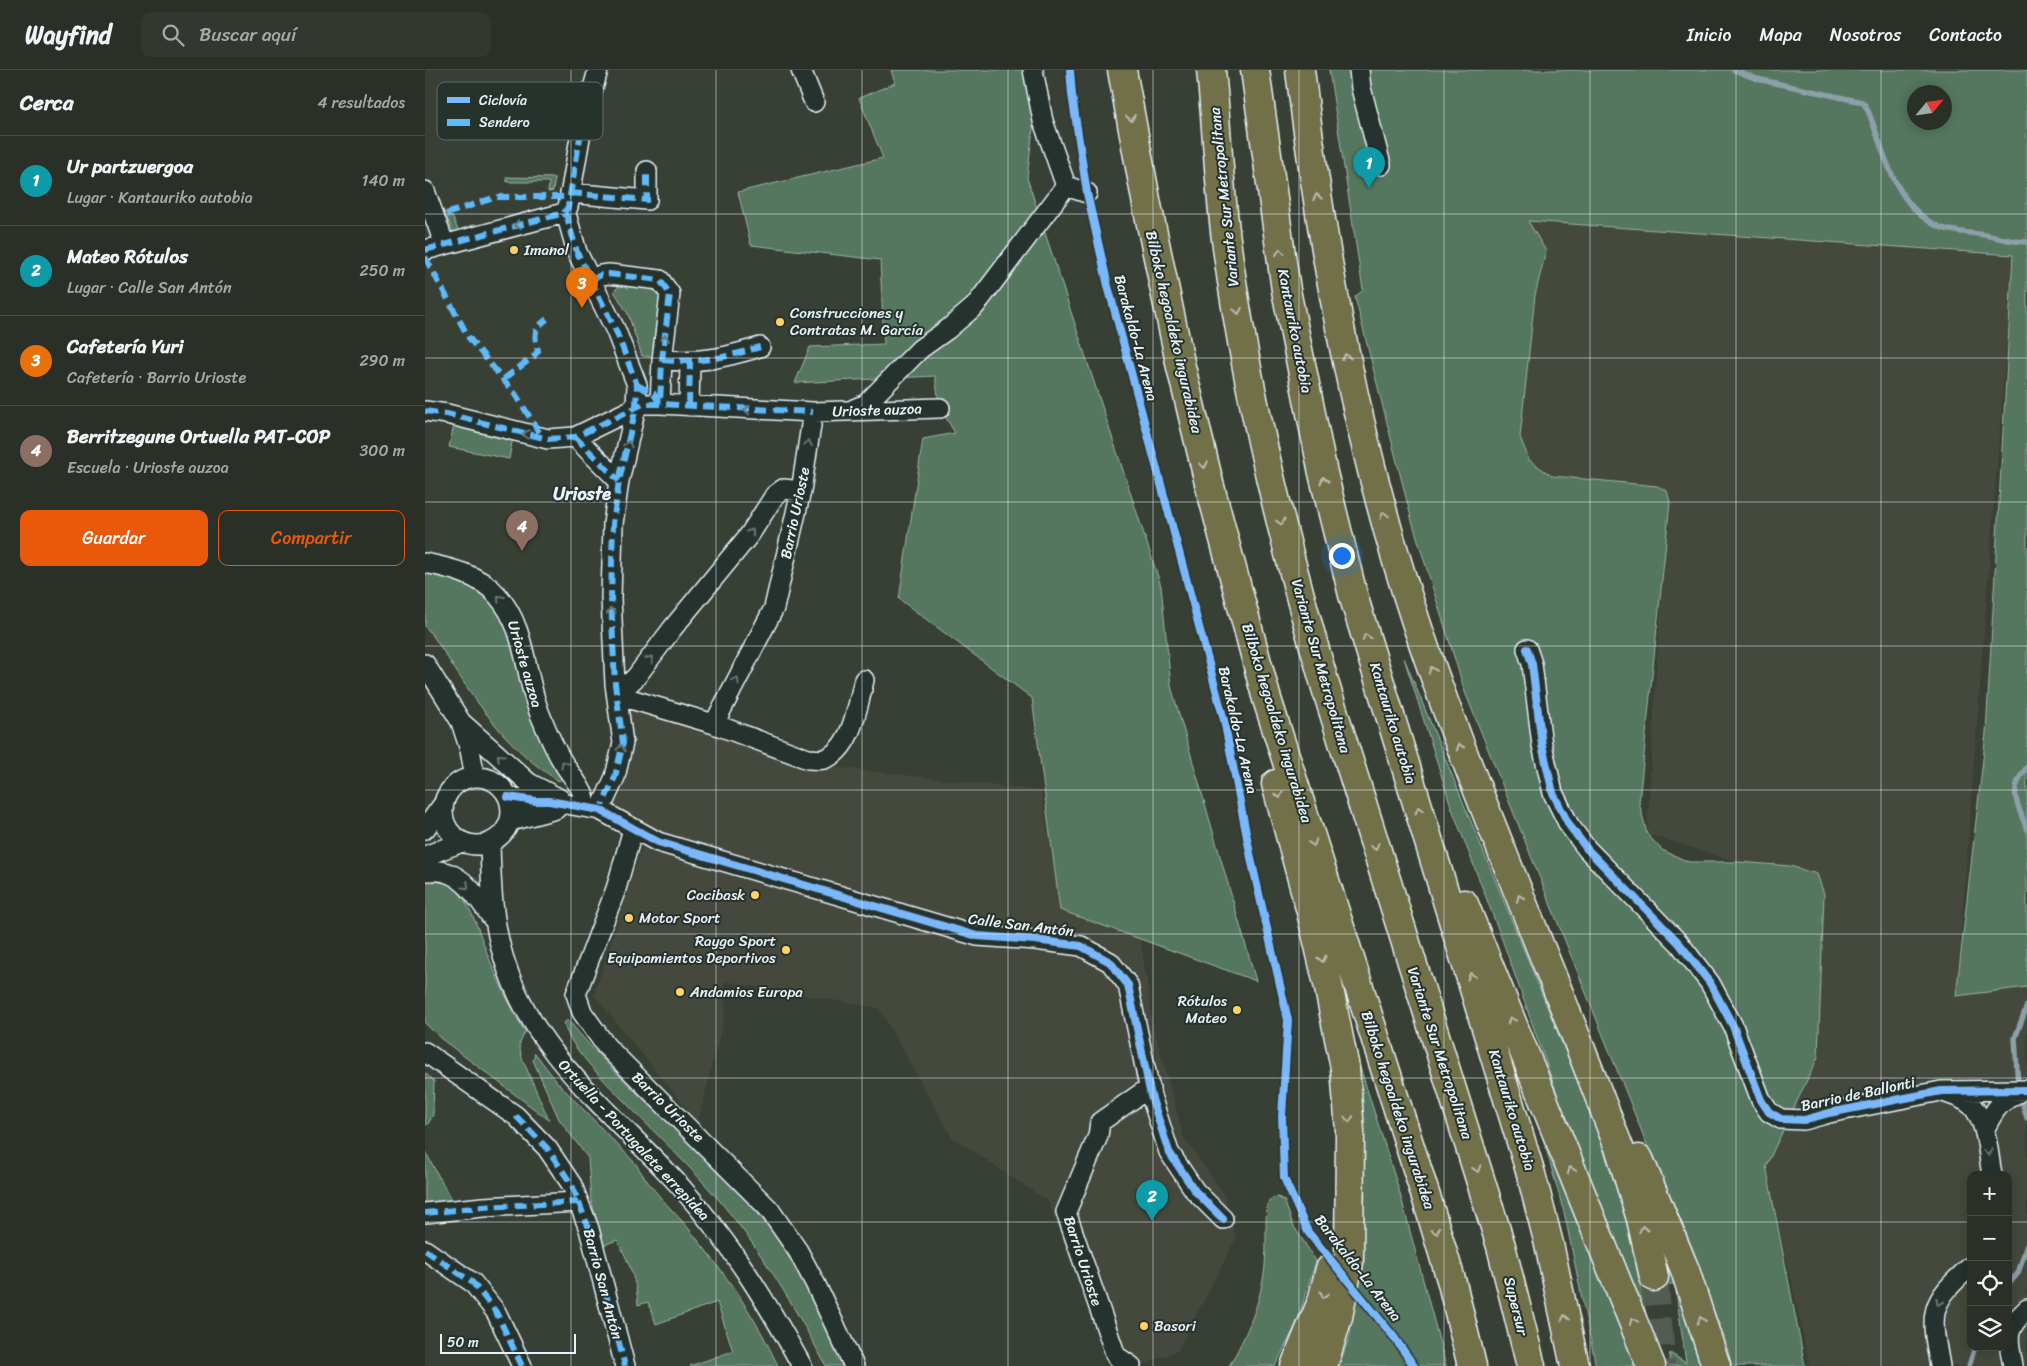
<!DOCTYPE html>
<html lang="es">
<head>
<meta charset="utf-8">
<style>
	:root { --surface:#2a3028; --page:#323830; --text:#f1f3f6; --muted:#a5a9a8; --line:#464b45; --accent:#ea580c }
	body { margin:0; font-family:Sriracha,sans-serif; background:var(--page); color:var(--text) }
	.controls { position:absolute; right:15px; bottom:15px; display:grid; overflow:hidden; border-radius:10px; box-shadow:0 2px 12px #0003 }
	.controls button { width:45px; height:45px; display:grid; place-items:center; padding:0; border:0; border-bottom:1px solid var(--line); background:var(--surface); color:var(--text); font:25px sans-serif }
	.compass { position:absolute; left:1482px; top:15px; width:45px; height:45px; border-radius:50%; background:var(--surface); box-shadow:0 2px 12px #0003; rotate:61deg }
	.scale { position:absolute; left:15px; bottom:12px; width:136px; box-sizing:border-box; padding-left:5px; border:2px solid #e8f1f8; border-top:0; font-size:14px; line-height:18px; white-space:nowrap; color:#e8f1f8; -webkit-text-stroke:4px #26332d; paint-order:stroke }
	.you { position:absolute; left:916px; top:485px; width:18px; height:18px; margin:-12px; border:4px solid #fff; border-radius:50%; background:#1a73e8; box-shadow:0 0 0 8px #1a73e833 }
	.badge { display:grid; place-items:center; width:32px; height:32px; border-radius:50%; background:var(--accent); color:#fff; font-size:16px; font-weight:700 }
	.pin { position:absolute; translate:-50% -41px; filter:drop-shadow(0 1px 2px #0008) }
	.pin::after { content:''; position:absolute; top:26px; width:18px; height:15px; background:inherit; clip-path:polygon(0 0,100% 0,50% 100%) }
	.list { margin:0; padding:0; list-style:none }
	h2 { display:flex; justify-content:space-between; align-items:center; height:65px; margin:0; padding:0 20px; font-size:21px }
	h2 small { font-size:16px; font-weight:400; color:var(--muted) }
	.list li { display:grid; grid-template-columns:32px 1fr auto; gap:15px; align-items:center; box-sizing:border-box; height:90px; padding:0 20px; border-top:1px solid var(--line) }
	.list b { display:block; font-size:19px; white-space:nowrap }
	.list p { margin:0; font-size:16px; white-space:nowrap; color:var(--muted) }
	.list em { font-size:16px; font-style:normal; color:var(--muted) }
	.actions { display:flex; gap:10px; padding:15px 20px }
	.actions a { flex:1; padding:11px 0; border:1px solid var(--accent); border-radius:10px; text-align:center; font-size:18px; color:var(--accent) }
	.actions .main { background:var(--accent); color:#fff }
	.icon { flex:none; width:28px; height:28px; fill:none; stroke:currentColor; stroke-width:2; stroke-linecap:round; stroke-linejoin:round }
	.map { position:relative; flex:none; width:1602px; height:1296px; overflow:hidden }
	header { display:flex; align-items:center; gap:30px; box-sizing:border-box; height:70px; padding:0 25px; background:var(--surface); border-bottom:1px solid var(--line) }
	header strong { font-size:24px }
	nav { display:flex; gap:28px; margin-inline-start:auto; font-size:18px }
	.search { width:350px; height:45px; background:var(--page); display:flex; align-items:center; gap:12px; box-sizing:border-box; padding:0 18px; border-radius:10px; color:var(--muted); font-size:19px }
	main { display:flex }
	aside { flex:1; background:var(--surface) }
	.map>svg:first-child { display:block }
</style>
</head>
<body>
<header>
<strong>Wayfind</strong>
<div class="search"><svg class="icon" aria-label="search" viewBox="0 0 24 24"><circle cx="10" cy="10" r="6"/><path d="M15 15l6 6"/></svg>Buscar aquí</div>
<nav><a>Inicio</a><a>Mapa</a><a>Nosotros</a><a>Contacto</a></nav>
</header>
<main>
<aside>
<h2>Cerca<small>4 resultados</small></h2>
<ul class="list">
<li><span class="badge" style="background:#0f9aa8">1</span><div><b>Ur partzuergoa</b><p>Lugar · Kantauriko autobia</p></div><em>140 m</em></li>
<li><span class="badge" style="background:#0f9aa8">2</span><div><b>Mateo Rótulos</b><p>Lugar · Calle San Antón</p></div><em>250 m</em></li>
<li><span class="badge" style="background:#e8710a">3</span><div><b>Cafetería Yuri</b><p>Cafetería · Barrio Urioste</p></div><em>290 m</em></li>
<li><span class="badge" style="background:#8d6e63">4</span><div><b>Berritzegune Ortuella PAT-COP</b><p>Escuela · Urioste auzoa</p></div><em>300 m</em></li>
</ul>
<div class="actions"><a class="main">Guardar</a><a>Compartir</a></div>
</aside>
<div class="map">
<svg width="1602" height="1296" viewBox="0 0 1602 1296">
	<rect width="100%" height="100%" fill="#384036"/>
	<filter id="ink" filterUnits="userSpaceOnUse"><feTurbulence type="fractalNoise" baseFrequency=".02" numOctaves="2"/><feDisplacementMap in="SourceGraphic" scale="10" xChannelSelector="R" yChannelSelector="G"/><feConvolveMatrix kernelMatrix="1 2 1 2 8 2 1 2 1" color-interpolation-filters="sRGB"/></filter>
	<g filter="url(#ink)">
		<path fill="#454a3d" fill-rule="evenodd" d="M1102,151l486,34 -57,741 71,-11v381h-217l-44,-200 52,-109 -80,-195 -91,-28 20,-343 -115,-15 -23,-15 -10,-19 16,-147 11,-44zM1546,1105h37v172h-37z
			M200,633l208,64 208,24 19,119 80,29 14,90 30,109 40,56 12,44 -58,112 -38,16h-26l-66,-165 -96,-64 -73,-129 -155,-27 1,32 -27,109 -104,-127 55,-169 -40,-20z"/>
		<path fill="#54765f" stroke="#9eb4ac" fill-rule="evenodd" d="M466,0h149l-13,108 134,408 10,100 85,295 -196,-71 -28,-212 -133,-99 24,-160 32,-6 -15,-25 -5,-32 -140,7 15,-36 74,-3 -4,-84 -129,-15 -13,-53 145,-34 -24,-60 36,-15z
			M904,0h698v917l-71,9 30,-263 27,-478 -485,-34 18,30 -11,44 -15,142 9,23 23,16 105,10 10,5 3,11 -31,300 8,32 15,16 27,12h49l52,4 27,8 7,20 -6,163 -52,109 39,200h-73l-8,-30 -259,-644 -53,-171 -57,-224 8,-7zM1490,22h30v30h-30z
			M81,107l49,1 -2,13 -5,1 1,-10h-42z
			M27,146l6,14 18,-6 2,6 -23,7 -8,-19z
			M195,215l35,3 7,9 -8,60 -12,-1 -14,-42 -14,-23z
			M29,355l59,12 -4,22 -60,-12z
			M0,501c32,9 53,15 76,41l63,165 -5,4c-48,-29 -80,-74 -110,-121 -8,-12 -14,-23 -24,-34z
			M979,588l190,463 34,103 19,95 -67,-161 -78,-219 -51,-133z
			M8,811c7,1 15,2 21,7 18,14 28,55 37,75 10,24 21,47 34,69l-6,13 3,13 27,62 -109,-82 -15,-15v-141z
			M143,950c54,67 124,118 181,183 42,48 70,106 97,163h-20c-31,-59 -64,-115 -107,-166 -31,-36 -65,-68 -98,-102 -16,-17 -53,-52 -57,-75z
			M110,983l22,29 79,82c14,25 35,44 53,65 34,42 67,87 89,137h-88l43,-15 -16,-49 -61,22 -8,-22 -10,3c-1,-23 -9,-44 -21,-65l-13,5 -13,-45 -3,-42 -29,-39 -26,-59z
			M935,997l39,123 47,176h-107l11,-31 15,-138z
			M0,1003l9,8 -1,34 -5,9 -3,1z
			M1108,1032l106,264h-43l-31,-150z
			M0,1081l27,50 -27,4z
			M852,1127l7,3 9,25 23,36 -20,64 -21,41h-46c18,-31 32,-64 36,-100 2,-21 0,-41 2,-62l5,-6z
			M1228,1142l55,154h-40l2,-13 16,10 -11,-79h-7z"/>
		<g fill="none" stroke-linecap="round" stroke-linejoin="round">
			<path stroke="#8d9fa9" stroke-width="5.5" d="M1309,0l23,9 105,23 3,3 4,8c15,38 24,86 61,109 13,9 33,10 48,12 17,2 32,8 49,8
				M1602,697c-20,24 -10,36 0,62
				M1593,1016l-3,-48 12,-32
				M1595,1025l7,23
				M1583,1215l10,-12 9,-28
				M1544,1296l6,-19"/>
			<path stroke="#525b53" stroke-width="28" stroke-dasharray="28 14" stroke-linecap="butt" d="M1229,1207l8,89"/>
			<defs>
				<path id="minor" d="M376,0l13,32
					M608,0l10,51 23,65 21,7
					M934,0l2,18 20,77
					M0,121l19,52
					M145,123l77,7v-29
					M139,143l3,4 10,35 39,79 21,54 -1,22 -17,74 -6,43 -2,74 4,86 8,59 -8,34 -15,33
					M139,143l4,-6 13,-75 17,-62
					M0,180l139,-37
					M166,210l10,-5 8,-1 51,6 10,14 -8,66 -2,44
					M237,290c40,3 61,-2 98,-13
					M264,336l1,-44
					M429,339l12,-5 54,-55 28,-20 27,-23 91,-120
					M0,341l22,3 101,25 27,-2 68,-33h17l153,8 127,-4
					M150,367l44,44
					M0,493c25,5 55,12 72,32 31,34 27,84 45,124 6,15 13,31 22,45 6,10 16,21 20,32 1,3 1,8 0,11
					M1102,579l5,15 10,81 11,48 16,32 18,24 92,94 31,40 23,43 28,74 8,12 12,7 23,1 25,-7 112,-22 86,-1
					M0,594l36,58 9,28 5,27
					M192,625l97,29 94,35c5,0 12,1 16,0 28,-9 34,-55 40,-79
					M192,625l19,-18 36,-48 78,-95 25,-39 8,-6 18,2
					M36,652l68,61 31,16
					M289,654l60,-116 27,-117 12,-79
					M18 741a34 34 0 1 1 68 0a34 34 0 1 1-68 0Z
					M83,727l28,4h13l51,9 58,32 319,94 58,4 46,6 29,16 18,23 23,111 18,56 26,39 28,28
					M85,751l46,-12
					M0,759l19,-26
					M208,759l-17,60 -40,105 6,18 24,34 163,163 29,42 17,32 39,83
					M65,773c1,40 2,78 14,116 29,97 113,157 177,228 49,55 86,115 121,179
					M0,786l37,-14
					M0,801c6,0 14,-1 20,1 22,6 35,30 48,47
					M0,982l91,64 31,32 25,37 17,44 36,137
					M1521,1023c9,3 19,6 26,13 15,16 16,47 20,69
					M1559,1060c12,-23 14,-27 37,-39
					M0,1143l58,-6 95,-5
					M0,1180l48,33 23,29 26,54
					M706,1296l-15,-10 -50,-144 32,-76 2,-14 50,-35
					M1515,1296c-10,-54 -12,-62 31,-100
					M1588,1296c-5,-28 -9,-36 14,-57"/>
				<path id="highway" d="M697,0l25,135 34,162 28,116 57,213 162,507 24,80 20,83
					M786,0c6,59 8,118 16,177 20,148 57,298 99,441l175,558 30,120
					M830,0l31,220 37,183 30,122 178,579 18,70 26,122
					M875,0c23,188 57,375 117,555 36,108 80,213 122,319 28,68 54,137 81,206l21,69 13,58
					M851,714l35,128 17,72 17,84 5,63 -1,131 -11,55 -15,49
					M1039,834l187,462
					M1214,1089l46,111 31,96
					M870,1296l27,-65 8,-32"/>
			</defs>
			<use href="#minor" stroke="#e8f1f8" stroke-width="22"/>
			<use href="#highway" stroke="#e8f1f8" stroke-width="31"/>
			<use href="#minor" stroke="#26332d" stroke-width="19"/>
			<use href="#highway" stroke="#71704a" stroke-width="28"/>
			<path stroke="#60bafa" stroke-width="6" stroke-dasharray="12 6" stroke-linecap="butt" d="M145,123l77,7v-29
				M139,143l3,4 10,35 39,79 21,54 -1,22 -17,74 -6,43 -2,74 4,86 8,59 -8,34 -15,33
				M139,143l4,-6 13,-75
				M21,144l50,-17h74
				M0,180l139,-37
				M0,187l44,81 47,57 26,42
				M166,210l10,-5 8,-1 51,6 10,14 -8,66 -2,44
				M237,290c40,3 61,-2 98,-13
				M79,309l30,-23 4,-5c-4,-18 -5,-21 9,-32
				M212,315l17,9 6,10
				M264,336l1,-44
				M0,341l22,3 101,25 27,-2 68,-33h17l153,8
				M150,367l44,44
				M91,1046l31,32 25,37 17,44 36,137
				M0,1143l58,-6 95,-5
				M0,1180l48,33 23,29 26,54"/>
			<defs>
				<path id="cycleway" d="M645,0l2,25 15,98 21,93 116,434 28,143 36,157 -6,96 2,62 24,54 86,105 20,29
					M1102,579l5,15 10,81 11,48 16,32 18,24 92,94 31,40 23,43 28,74 8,12 12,7 23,1 25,-7 112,-22 86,-1
					M83,727l28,4h13l51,9 58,32 319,94 58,4 46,6 29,16 18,23 23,111 18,56 26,39 28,28"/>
			</defs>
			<use href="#cycleway" stroke="#26332d" stroke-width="11"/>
			<use href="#cycleway" stroke="#7ab7fb" stroke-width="8"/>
		</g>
		<defs><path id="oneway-chevron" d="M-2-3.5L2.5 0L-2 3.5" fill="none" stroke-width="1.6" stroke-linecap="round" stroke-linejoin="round" transform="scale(1.25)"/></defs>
		<g stroke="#b8bdb2">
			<use href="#oneway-chevron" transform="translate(706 48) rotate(80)"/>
			<use href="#oneway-chevron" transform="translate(892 127) rotate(-99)"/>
			<use href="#oneway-chevron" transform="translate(855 182) rotate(-98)"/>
			<use href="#oneway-chevron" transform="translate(813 241) rotate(80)"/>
			<use href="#oneway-chevron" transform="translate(921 287) rotate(-101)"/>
			<use href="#oneway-chevron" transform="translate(779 395) rotate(77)"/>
			<use href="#oneway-chevron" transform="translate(899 410) rotate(-104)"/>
			<use href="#oneway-chevron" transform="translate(959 445) rotate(-105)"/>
			<use href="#oneway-chevron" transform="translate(856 452) rotate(76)"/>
			<use href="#oneway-chevron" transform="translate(941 567) rotate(-107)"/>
			<use href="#oneway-chevron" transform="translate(1007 600) rotate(-109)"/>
			<use href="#oneway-chevron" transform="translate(1035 677) rotate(-111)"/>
			<use href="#oneway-chevron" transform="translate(854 725) rotate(75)"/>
			<use href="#oneway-chevron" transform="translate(994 740) rotate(-107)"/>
			<use href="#oneway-chevron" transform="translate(888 773) rotate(72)"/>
			<use href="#oneway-chevron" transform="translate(950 777) rotate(72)"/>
			<use href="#oneway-chevron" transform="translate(1095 828) rotate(-112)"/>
			<use href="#oneway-chevron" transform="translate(897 889) rotate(77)"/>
			<use href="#oneway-chevron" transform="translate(1046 906) rotate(-107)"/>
			<use href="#oneway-chevron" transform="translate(1086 950) rotate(-111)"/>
			<use href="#oneway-chevron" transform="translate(924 1049) rotate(85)"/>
			<use href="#oneway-chevron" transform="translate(1052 1099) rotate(73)"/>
			<use href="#oneway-chevron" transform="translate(1146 1100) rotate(-112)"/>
			<use href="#oneway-chevron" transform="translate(1218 1159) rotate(-102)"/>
			<use href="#oneway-chevron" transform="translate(1011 1161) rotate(74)"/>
			<use href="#oneway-chevron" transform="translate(899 1225) rotate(105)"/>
			<use href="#oneway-chevron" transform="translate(1140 1248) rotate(-102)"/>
			<use href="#oneway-chevron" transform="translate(1276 1250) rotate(-107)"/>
			<use href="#oneway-chevron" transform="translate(1208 1251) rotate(-112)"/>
		</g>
		<g stroke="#6a7674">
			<use href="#oneway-chevron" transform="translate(92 155) rotate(165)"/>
			<use href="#oneway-chevron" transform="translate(240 268) rotate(-83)"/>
			<use href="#oneway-chevron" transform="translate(322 340) rotate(-176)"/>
			<use href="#oneway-chevron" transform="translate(101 364) rotate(-168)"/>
			<use href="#oneway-chevron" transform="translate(383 373) rotate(-81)"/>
			<use href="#oneway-chevron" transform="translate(203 374) rotate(-77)"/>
			<use href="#oneway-chevron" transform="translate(326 462) rotate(-55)"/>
			<use href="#oneway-chevron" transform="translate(75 528) rotate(-131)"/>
			<use href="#oneway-chevron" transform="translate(186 541) rotate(-93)"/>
			<use href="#oneway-chevron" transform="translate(225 589) rotate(-53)"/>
			<use href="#oneway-chevron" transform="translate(311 610) rotate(-62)"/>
			<use href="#oneway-chevron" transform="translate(196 678) rotate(-82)"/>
			<use href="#oneway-chevron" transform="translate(75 687) rotate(-138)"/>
			<use href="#oneway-chevron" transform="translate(139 694) rotate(-121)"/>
			<use href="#oneway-chevron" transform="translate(41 816) rotate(44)"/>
			<use href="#oneway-chevron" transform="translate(1563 1082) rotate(79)"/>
			<use href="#oneway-chevron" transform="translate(1514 1232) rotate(117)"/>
		</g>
	</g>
	<path fill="none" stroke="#e8f1f8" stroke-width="1" stroke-opacity="0.55" d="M146,0v1296M291,0v1296M437,0v1296M583,0v1296M728,0v1296M874,0v1296M1019,0v1296M1165,0v1296M1311,0v1296M1456,0v1296M0,144h1602M0,288h1602M0,432h1602M0,576h1602M0,720h1602M0,864h1602M0,1008h1602M0,1152h1546M1583,1152h19"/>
	<g fill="#ffd166" stroke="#26332d" stroke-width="2">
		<circle cx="89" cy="180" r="5"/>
		<circle cx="355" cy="252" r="5"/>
		<circle cx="330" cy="825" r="5"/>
		<circle cx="204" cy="848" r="5"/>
		<circle cx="361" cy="880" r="5"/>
		<circle cx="255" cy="922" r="5"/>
		<circle cx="812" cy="940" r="5"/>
		<circle cx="719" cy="1256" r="5"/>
	</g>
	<g text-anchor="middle" stroke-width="4" stroke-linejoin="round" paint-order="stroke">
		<g font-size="15" fill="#e8f1f8" stroke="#26332d">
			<text transform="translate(799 127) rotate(-96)" y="5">Variante Sur Metropolitana</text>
			<text transform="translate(870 261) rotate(79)" y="5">Kantauriko autobia</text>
			<text transform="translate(749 262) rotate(77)" y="5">Bilboko hegoaldeko ingurabidea</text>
			<text transform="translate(711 268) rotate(75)" y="5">Barakaldo-La Arena</text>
			<text transform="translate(452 340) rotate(-2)" y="5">Urioste auzoa</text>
			<text transform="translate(370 443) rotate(-78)" y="5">Barrio Urioste</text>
			<text transform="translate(100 594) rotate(74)" y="5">Urioste auzoa</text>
			<text transform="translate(896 596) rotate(74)" y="5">Variante Sur Metropolitana</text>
			<text transform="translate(852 653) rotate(73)" y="5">Bilboko hegoaldeko ingurabidea</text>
			<text transform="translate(968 653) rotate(73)" y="5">Kantauriko autobia</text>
			<text transform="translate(813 660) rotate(77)" y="5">Barakaldo-La Arena</text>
			<text transform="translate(596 855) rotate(7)" y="5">Calle San Antón</text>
			<text transform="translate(1015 983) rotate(72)" y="5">Variante Sur Metropolitana</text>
			<text transform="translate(1433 1024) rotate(-12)" y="5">Barrio de Ballonti</text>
			<text transform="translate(243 1037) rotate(44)" y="5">Barrio Urioste</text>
			<text transform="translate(973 1040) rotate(72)" y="5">Bilboko hegoaldeko ingurabidea</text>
			<text transform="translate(1087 1040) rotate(73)" y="5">Kantauriko autobia</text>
			<text transform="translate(209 1070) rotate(47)" y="5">Ortuella - Portugalete errepidea</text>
			<text transform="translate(658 1191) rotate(72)" y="5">Barrio Urioste</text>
			<text transform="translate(933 1198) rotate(52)" y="5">Barakaldo-La Arena</text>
			<text transform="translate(178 1214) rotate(75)" y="5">Barrio San Antón</text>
			<text transform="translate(1091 1236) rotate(76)" y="5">Supersur</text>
		</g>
		<g font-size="15" fill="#e8f1f8" stroke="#26332d" text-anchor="start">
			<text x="99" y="185">Imanol</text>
			<text x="365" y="248">Construcciones y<tspan x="365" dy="17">Contratas M. García</tspan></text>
			<text x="320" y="830" text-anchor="end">Cocibask</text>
			<text x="214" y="853">Motor Sport</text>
			<text x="351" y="876" text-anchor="end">Raygo Sport<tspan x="351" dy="17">Equipamientos Deportivos</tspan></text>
			<text x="265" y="927">Andamios Europa</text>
			<text x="802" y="936" text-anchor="end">Rótulos<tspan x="802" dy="17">Mateo</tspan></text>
			<text x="729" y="1261">Basori</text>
		</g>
		<g font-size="18" font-weight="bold" fill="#e8f1f8" stroke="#26332d">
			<text x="157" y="430">Urioste</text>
		</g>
	</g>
	<rect x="12" y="12" width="166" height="58" rx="8" fill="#26332d" stroke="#606c6a" stroke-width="1"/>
	<rect x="22" y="27" width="23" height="6" fill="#7ab7fb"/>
	<rect x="22" y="49" width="23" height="7" fill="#60bafa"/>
	<g font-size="14" fill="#e8f1f8">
		<text x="54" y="35">Ciclovía</text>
		<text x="54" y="57">Sendero</text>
	</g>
</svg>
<div class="controls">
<button>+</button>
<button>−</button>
<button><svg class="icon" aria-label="locate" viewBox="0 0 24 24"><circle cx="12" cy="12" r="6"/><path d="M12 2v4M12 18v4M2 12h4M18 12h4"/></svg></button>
<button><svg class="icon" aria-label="layers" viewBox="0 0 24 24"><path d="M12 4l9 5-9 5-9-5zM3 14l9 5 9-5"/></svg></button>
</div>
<svg class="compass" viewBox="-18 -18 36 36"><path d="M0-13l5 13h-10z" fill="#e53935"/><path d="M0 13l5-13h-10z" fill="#a5a9a8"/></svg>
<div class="scale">50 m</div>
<div class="you"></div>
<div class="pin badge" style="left:944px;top:118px;background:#0f9aa8">1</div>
<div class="pin badge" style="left:727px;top:1151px;background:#0f9aa8">2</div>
<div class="pin badge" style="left:157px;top:238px;background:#e8710a">3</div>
<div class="pin badge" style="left:97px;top:481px;background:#8d6e63">4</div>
</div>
</main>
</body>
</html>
